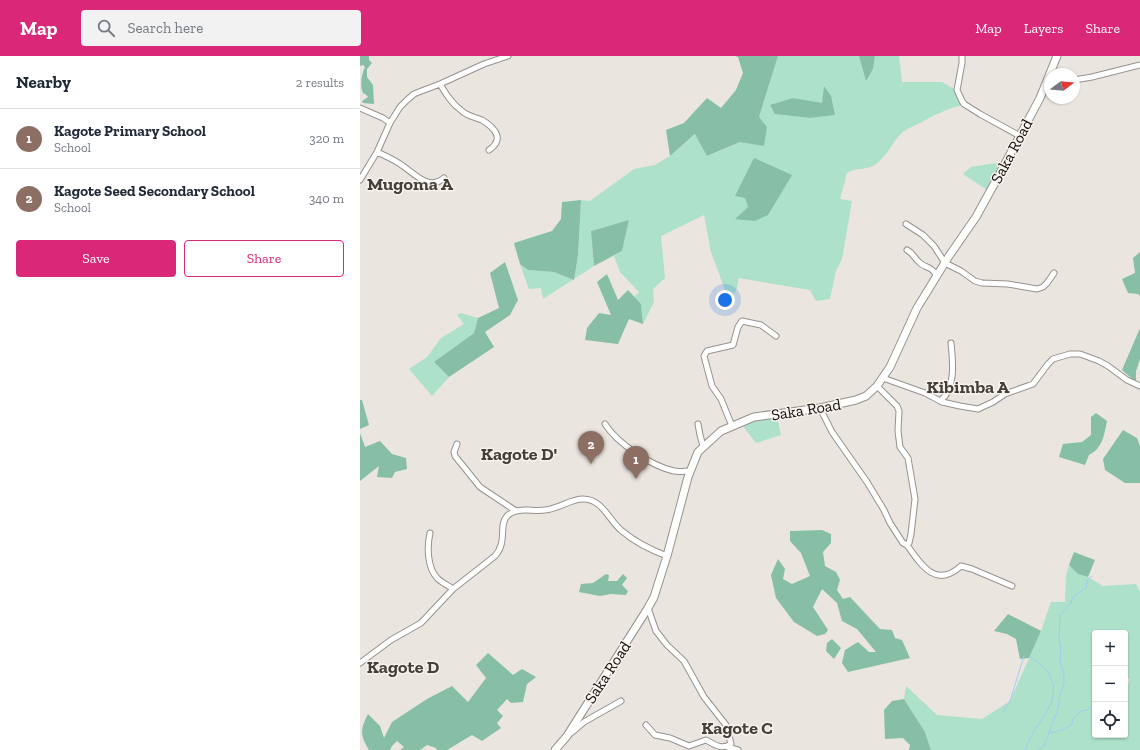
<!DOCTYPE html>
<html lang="en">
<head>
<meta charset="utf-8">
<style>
	:root { --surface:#fff; --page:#f2f2f3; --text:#1f2937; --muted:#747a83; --line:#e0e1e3; --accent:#db2777 }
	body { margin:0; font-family:"Zilla Slab",serif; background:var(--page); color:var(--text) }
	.controls { position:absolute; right:12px; bottom:12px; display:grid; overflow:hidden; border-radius:4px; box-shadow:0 1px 3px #0004 }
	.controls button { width:36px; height:36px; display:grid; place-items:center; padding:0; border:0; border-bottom:1px solid var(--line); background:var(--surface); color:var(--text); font:20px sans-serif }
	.compass { position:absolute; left:684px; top:12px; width:36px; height:36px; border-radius:50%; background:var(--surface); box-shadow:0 1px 3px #0004; rotate:74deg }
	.you { position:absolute; left:365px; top:244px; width:14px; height:14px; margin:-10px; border:3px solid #fff; border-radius:50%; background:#1a73e8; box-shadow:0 0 0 6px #1a73e833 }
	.badge { display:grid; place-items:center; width:26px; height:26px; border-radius:50%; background:var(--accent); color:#fff; font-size:13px; font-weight:700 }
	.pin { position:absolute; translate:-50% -33px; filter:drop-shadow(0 1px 2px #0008) }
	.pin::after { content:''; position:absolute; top:21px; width:14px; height:12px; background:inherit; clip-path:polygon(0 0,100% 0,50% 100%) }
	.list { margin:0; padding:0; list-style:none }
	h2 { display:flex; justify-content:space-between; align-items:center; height:52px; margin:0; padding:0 16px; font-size:17px }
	h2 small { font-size:13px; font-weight:400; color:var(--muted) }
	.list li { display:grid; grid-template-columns:26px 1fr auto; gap:12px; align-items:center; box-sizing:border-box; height:60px; padding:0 16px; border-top:1px solid var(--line) }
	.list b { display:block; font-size:15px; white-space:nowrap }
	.list p { margin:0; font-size:13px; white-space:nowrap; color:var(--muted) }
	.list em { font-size:13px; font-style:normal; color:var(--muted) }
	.actions { display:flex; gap:8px; padding:12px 16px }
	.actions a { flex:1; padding:9px 0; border:1px solid var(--accent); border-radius:4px; text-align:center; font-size:14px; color:var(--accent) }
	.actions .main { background:var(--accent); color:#fff }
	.icon { flex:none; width:22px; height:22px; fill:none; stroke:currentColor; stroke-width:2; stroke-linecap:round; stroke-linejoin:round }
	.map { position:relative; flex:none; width:780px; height:694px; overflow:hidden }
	header { display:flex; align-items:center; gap:24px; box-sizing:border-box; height:56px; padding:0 20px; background:var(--accent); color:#fff }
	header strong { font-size:19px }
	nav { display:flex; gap:22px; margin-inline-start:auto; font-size:14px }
	.search { width:280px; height:36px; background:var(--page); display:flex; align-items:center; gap:10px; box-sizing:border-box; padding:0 14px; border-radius:4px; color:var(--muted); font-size:15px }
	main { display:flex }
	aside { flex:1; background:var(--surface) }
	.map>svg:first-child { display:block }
</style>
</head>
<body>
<header>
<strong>Map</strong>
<div class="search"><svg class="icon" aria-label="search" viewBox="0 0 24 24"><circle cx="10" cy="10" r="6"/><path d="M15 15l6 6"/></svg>Search here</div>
<nav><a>Map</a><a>Layers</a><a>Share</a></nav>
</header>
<main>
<aside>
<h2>Nearby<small>2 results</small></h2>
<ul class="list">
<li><span class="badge" style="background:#8d6e63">1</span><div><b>Kagote Primary School</b><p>School</p></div><em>320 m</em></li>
<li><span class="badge" style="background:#8d6e63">2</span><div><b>Kagote Seed Secondary School</b><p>School</p></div><em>340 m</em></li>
</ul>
<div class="actions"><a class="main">Save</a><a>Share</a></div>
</aside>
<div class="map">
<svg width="780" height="694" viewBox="0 0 780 694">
	<rect width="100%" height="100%" fill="#eae5df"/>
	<path fill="#ade1c9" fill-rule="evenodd" d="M418,0h81l7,24 7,-11 2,-13h24l3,26h40l14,8 8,15c-17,3 -31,11 -46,19 -4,2 -10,4 -14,7 -10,8 -16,24 -28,33 -10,7 -20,3 -29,9l-7,26 12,2 -10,58 -6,12 -6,28 -14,2 -6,-11 -71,-12 -3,13 -8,7 -17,-46 -7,-37 -43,21 4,42 -12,11 1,13 -11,22 -2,-20 -7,-7 5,-5 -19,-20 -6,-16 8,-5 7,-31 -38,11 3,35 -51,33 -2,-11 -12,1 -9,-25 8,6 26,2 20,8 4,-25 3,-55 9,1 44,-32 21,-4 15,-9 26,-22 12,22 32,-14 19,-25zM464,31l11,28 -25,3 -35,-4 18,-16 29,6zM385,141l10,24 -19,-3 12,-10z
		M643,106l-16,28 -24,-16 8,-7z
		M101,257l17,5 -4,15 -40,29 15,15 -17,19 -23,-27 18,-12 14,-19 23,-14 -7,-9z
		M417,361l4,18 -25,8 -14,-18 11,-5z
		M709,509l9,9 10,3 15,9 33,-2 4,8v158h-209l-6,-18 -21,-33 2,-13 31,29 45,4 28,-18 31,-70 10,-29h14l1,-26zM735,577h30v43l5,3 -4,12h-1v44h-30z"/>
	<path fill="#86bfa5" d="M0,0h9v4l3,3 -5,6v8l6,8 1,19 -11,-1 -1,-2 6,-4c-1,-2 -3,-3 -5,-4 -3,-7 -2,-18 2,-26l-2,-2 -3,1z
		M375,0h43l-19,61 8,10 -3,19 -24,-4 -33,14 -12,-22 -25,22 -4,-26 18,-7 23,-25 14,10 15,-18 7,-17 -5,-16z
		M499,0h16l-2,13 -7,12z
		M464,30l7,10 4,19 -25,3 -35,-4 -5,-9 23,-7 29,5z
		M394,102l38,17 -24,40 -13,6 -20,-2 13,-12 -3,-9 -10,-2z
		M221,144l-3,55 -4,25 -20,-8 -26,-2 -8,-6 -6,-21 38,-12 9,-12 1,-17z
		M269,164l-7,31 -28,15 -3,-35z
		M780,196v44l-2,-2 -10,-1 -6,-14 13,-6 -2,-15z
		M145,206l13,38 -8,15 -25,17 9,15 -45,30 -15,-15 40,-29 4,-15 21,-10 -9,-35z
		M247,218l11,26 10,-10 13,14 2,20 -14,-5 -11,25 -33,-4 2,-12 12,-15 12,2 -14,-33z
		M780,272v31l-4,12v11l-14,-12z
		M0,344h2l7,25 -9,4z
		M736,357l11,8c-3,14 -4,27 -18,34l-4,10 -26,-8 4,-13 19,-2 9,-7v-18z
		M763,374l14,8 3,8v37h-15l-20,-13 -2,-11z
		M0,377l5,14 15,-6 12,13 14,4 1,11 -12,3 -3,6 -15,-1 2,-11 -19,15z
		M462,474l9,4v9l-8,9 2,14 11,6 4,8 -3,10 6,9 7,-2 30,32 12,1 3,8 7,2 8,18 -62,14 -6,-9 3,-13 13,-8 11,10h7l-19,-23 -15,-8 -5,-18 -15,-14 -9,18 15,23 -3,4 -8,2 -23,-14 -18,-24 -5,-23 7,-16 7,10 -2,10 9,5 18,-8 -9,-23 -11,-12v-10z
		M714,496l21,8 -7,17 -10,-3 -9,-9z
		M246,518l3,1 -1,6h9l6,-7 4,4 -5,7 6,6 -2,4 -15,-1 -11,2 -21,-4 2,-8 12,-1z
		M648,558l33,17 -12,27 -9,1 -4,-20 -9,-5 -13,-3z
		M472,583l9,9 -7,11 -8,-8 1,-8z
		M128,597l25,22 9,-6 14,8 -9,7 -4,18 -12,1 -4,-4 -10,11 6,6 -6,7 4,5 -19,13 -10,-6 -25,15h-10l-1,-2 -9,-3 -7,5h-20l4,-3 -7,-6 -5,5 -2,4h-21c-9,-15 -9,-20 -1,-36l12,12 4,12 8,-16 35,-23 25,-13 16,16 18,-24 -10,-13z
		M544,643l21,33 6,18h-22l1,-5 -7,-7 -18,1 -1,-29 8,-9z"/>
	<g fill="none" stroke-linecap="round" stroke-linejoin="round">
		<path stroke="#a6c9f3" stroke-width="1" d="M643,656l7,-11 14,-45
			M690,677l12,-3 10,-6 1,-5 8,-8 6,-1 8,-8
			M665,694c3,-5 4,-10 7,-15 13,-22 33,-41 13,-67 -4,-4 -10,-8 -15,-11
			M678,694l6,-4 14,-37 2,-14 4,-11v-10l-4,-12 1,-14 -2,-8 1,-25 11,-12 2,-6 13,-9 1,-7 5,-5"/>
		<defs>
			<path id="minor" d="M602,0v7l-5,27 5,11 2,3 16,10 40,22
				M714,24l18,-3 48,-12
				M80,28c6,10 12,20 22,27 5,5 13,6 20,9 13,8 23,19 7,30
				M0,52l23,10 7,5
				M17,96c9,4 18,8 26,14 12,8 26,25 41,12
				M0,124l17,-28 13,-29 10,-16 7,-7 7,-6 10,-4 16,-6 44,-20 24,-8
				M546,168l17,11 11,11 11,17 16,8 14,10 7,2 26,1 29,5 6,-2 4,-4 7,-10
				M547,194c6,3 7,8 12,12 6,7 11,2 18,14
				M523,322l42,15 17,9 18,4 18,3 15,-7 12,-8 28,-10 15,-20 5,-5 17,-5h10l19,7 9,5 19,14 13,6
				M580,345c16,-12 13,-39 11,-58
				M460,352l12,24 35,50 17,28 6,13 13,20 4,2 2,-2 2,-9 4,-35 -7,-41 -8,-11 -2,-16 1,-20 -2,-5 -20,-20
				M245,368c12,19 46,42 69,47 5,1 11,0 16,0
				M338,368l2,11 3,11
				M372,370l-11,-27 -9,-13 -8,-30 3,-5 26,-6 5,-18 4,-6 19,4 15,11
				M97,388l-3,8 1,4 25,31 36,24
				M70,477c-3,13 -3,34 7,45 5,5 11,7 16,11
				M547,489c14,20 29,44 54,21l11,3 40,17
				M0,607l31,-23 30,-17 32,-34 42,-33c13,-15 3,-30 12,-40 10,-10 26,-4 38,-6 14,-1 25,-11 38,-11 20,0 26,22 39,32 13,11 29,19 45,25
				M286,669l9,10 15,3 19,8 17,-6c9,5 16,10 25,4l-5,-19 -22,-28 -20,-36 -17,-16 -11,-14 -8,-23
				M211,677l13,-11 37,-21
				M367,691l11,3"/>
			<path id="secondary" d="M195,694l12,-14 81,-128 6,-11 13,-41 21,-79 10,-25 23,-21 33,-14 66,-9 36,-8 10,-4 11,-10 13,-19 27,-59 32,-52 27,-39 22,-40 42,-79 17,-42"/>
		</defs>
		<use href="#minor" stroke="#97928d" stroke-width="7"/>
		<use href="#secondary" stroke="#97928d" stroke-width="9"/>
		<use href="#minor" stroke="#fff" stroke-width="5"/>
		<use href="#secondary" stroke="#fff" stroke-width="7"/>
	</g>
	<g text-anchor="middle" stroke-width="3" stroke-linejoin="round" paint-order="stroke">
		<g font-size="16" fill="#0e0c0a" stroke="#f7f2ec">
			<text transform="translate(651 95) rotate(-62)" y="6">Saka Road</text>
			<text transform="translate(446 353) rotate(-9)" y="6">Saka Road</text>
			<text transform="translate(247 616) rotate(-57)" y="6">Saka Road</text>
		</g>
		<g font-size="18" font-weight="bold" fill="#433f3a" stroke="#f7f2ec">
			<text x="50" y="134">Mugoma A</text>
			<text x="608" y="337">Kibimba A</text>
			<text x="159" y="404">Kagote D'</text>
			<text x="43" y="617">Kagote D</text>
			<text x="377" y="678">Kagote C</text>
		</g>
	</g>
</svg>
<div class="controls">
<button>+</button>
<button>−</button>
<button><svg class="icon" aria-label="locate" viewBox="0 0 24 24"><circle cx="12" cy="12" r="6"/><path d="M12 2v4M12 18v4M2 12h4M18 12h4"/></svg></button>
</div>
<svg class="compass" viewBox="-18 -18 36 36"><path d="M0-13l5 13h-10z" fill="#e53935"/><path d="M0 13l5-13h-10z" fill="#747a83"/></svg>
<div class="you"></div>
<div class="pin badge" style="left:276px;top:423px;background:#8d6e63">1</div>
<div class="pin badge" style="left:231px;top:408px;background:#8d6e63">2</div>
</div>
</main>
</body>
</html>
